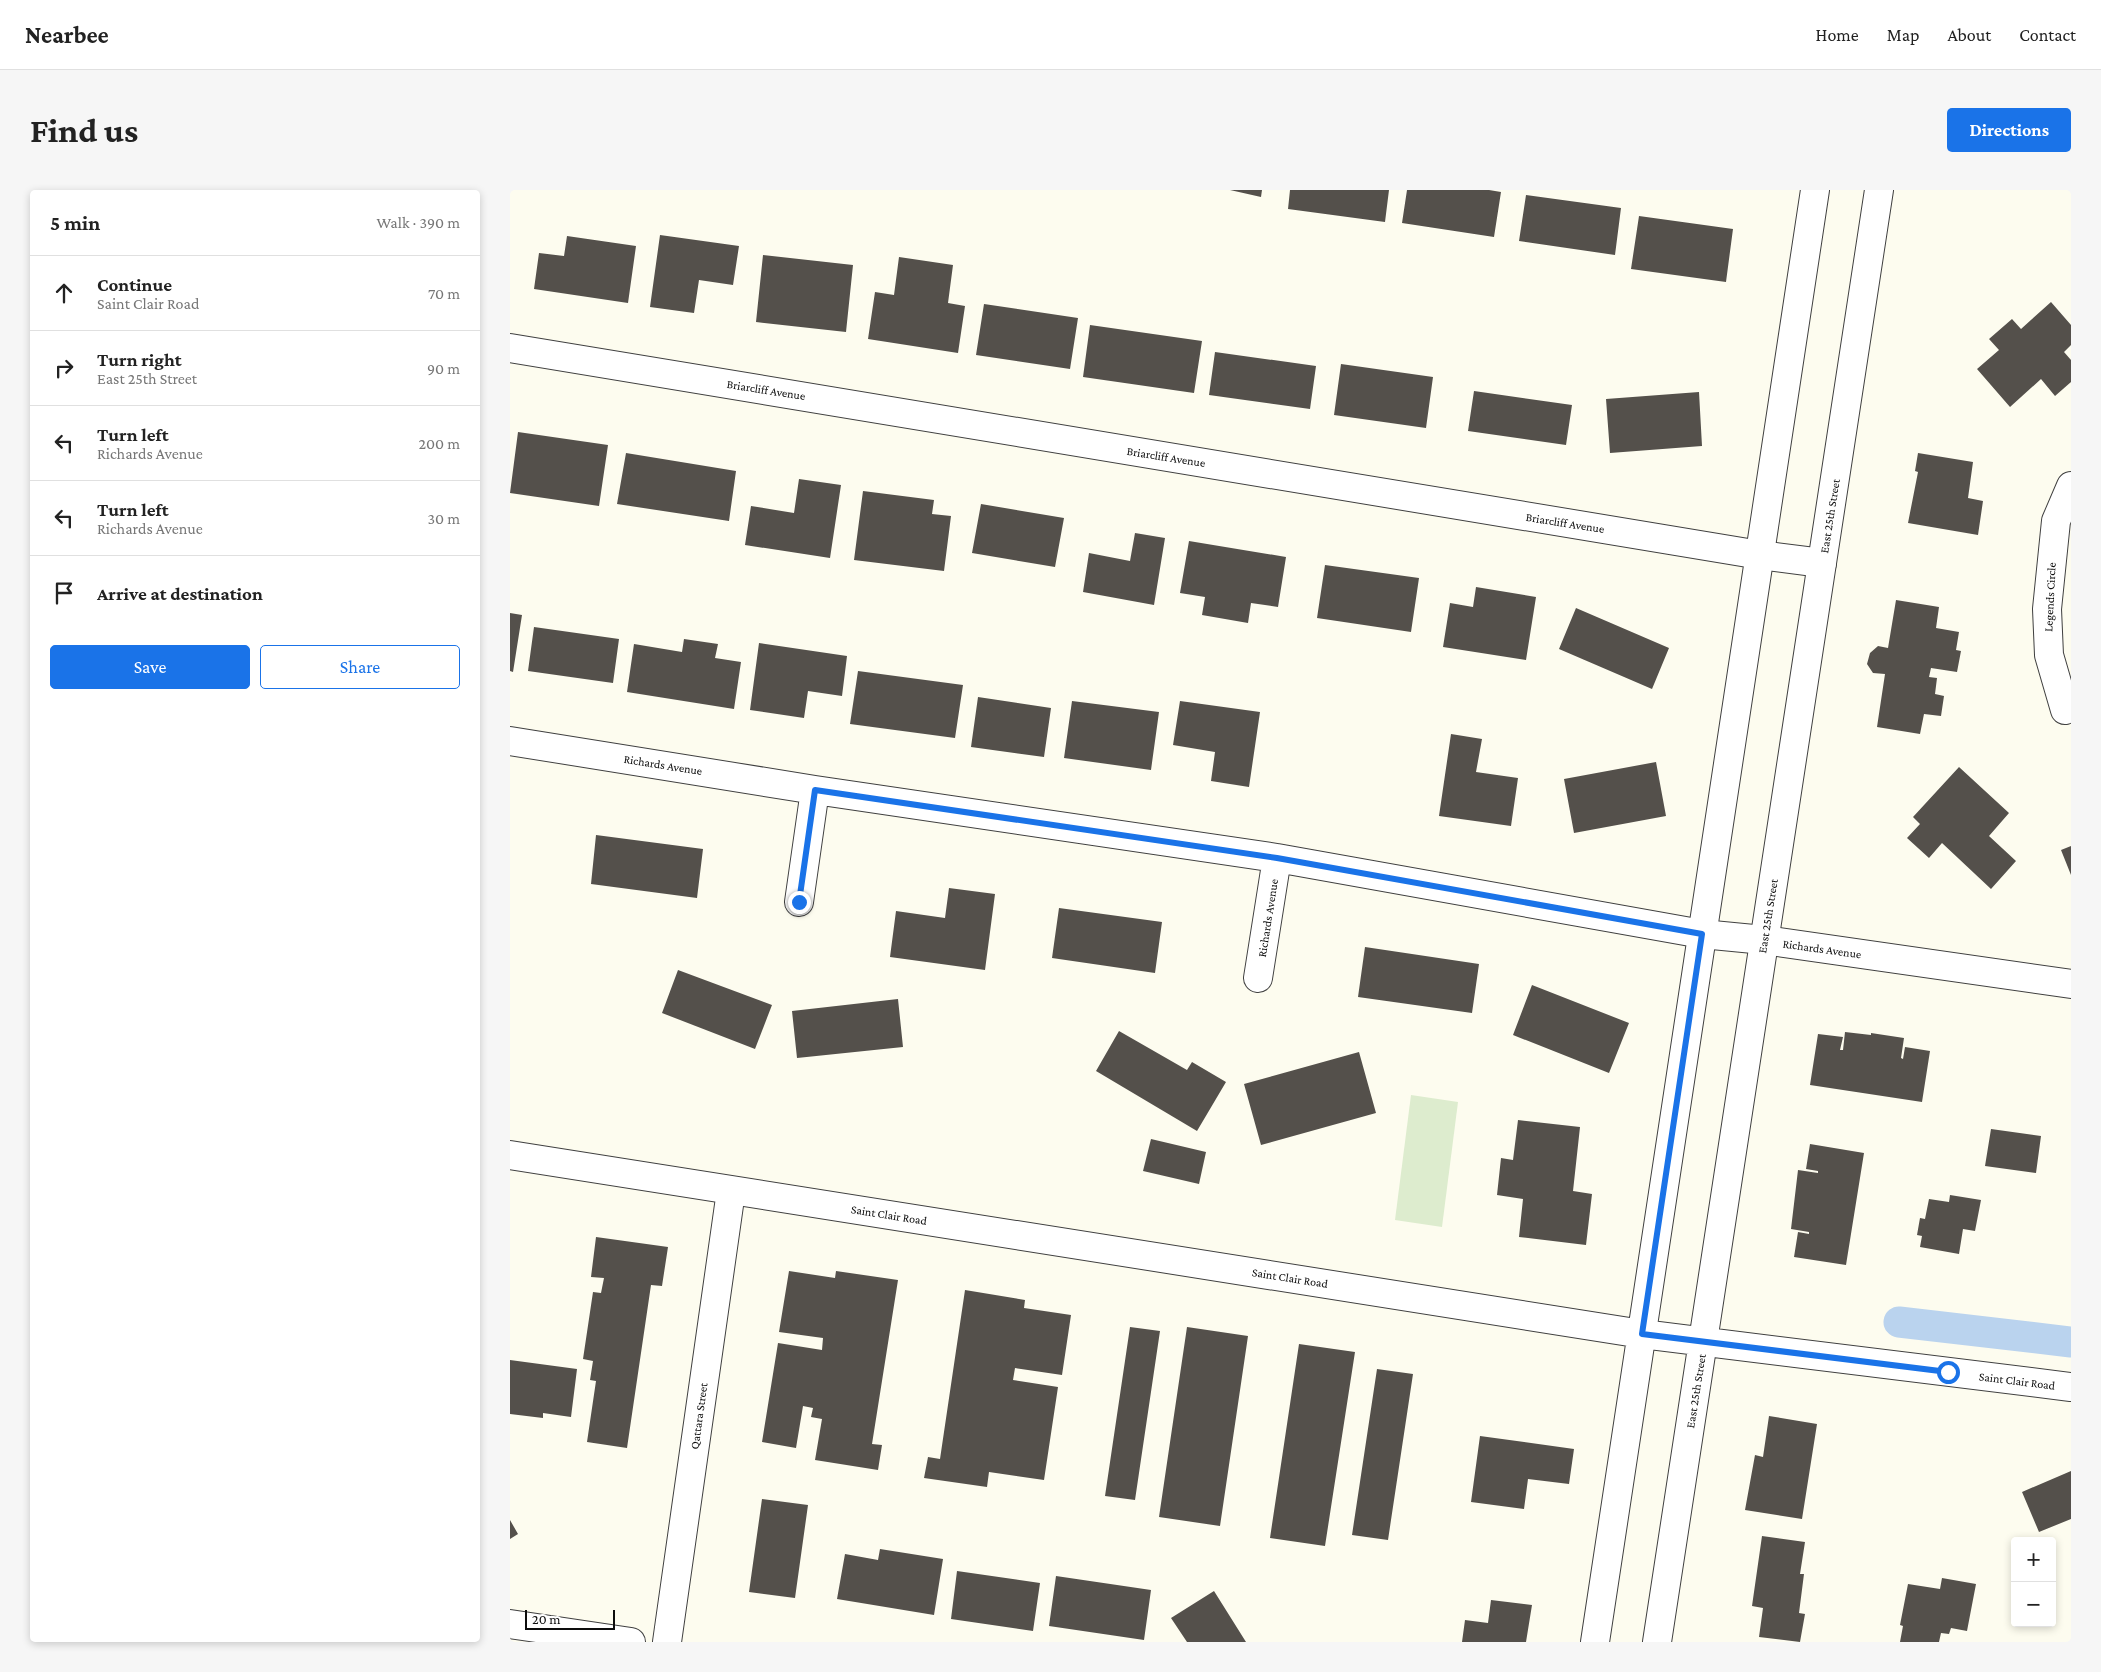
<!DOCTYPE html>
<html lang="en">
<head>
<meta charset="utf-8">
<style>
	:root { --surface:#fff; --page:#f6f6f6; --text:#222; --muted:#767676; --line:#e0e0e0; --accent:#1a73e8 }
	body { margin:0; font-family:"Crimson Pro",serif; background:var(--page); color:var(--text) }
	.controls { position:absolute; right:15px; bottom:15px; display:grid; overflow:hidden; border-radius:5px; box-shadow:0 2px 8px #0003 }
	.controls button { width:45px; height:45px; display:grid; place-items:center; padding:0; border:0; border-bottom:1px solid var(--line); background:var(--surface); color:var(--text); font:25px sans-serif }
	.scale { position:absolute; left:15px; bottom:12px; width:90px; box-sizing:border-box; padding-left:5px; border:2px solid #0d0d0d; border-top:0; font-size:14px; line-height:18px; white-space:nowrap; color:#0d0d0d; -webkit-text-stroke:4px #fff; paint-order:stroke }
	.stop { position:absolute; width:15px; height:15px; margin:-11px; border:4px solid #1a73e8; border-radius:50%; background:#fff }
	.stop.end { background:#1a73e8; border-color:#fff; box-shadow:0 1px 5px #0008 }
	.list { margin:0; padding:0; list-style:none }
	h2 { display:flex; justify-content:space-between; align-items:center; height:65px; margin:0; padding:0 20px; font-size:21px }
	h2 small { font-size:16px; font-weight:400; color:var(--muted) }
	.list li { display:grid; grid-template-columns:32px 1fr auto; gap:15px; align-items:center; box-sizing:border-box; height:75px; padding:0 20px; border-top:1px solid var(--line) }
	.list b { display:block; font-size:19px; white-space:nowrap }
	.list p { margin:0; font-size:16px; white-space:nowrap; color:var(--muted) }
	.list em { font-size:16px; font-style:normal; color:var(--muted) }
	.actions { display:flex; gap:10px; padding:15px 20px }
	.actions a { flex:1; padding:11px 0; border:1px solid var(--accent); border-radius:5px; text-align:center; font-size:18px; color:var(--accent) }
	.actions .main { background:var(--accent); color:#fff }
	.icon { flex:none; width:28px; height:28px; fill:none; stroke:currentColor; stroke-width:2; stroke-linecap:round; stroke-linejoin:round }
	.map { position:relative; flex:none; width:1561px; height:1452px; overflow:hidden; border-radius:5px }
	header { display:flex; align-items:center; gap:30px; box-sizing:border-box; height:70px; padding:0 25px; background:var(--surface); border-bottom:1px solid var(--line) }
	header strong { font-size:24px }
	nav { display:flex; gap:28px; margin-inline-start:auto; font-size:18px }
	.intro { display:flex; align-items:center; justify-content:space-between; box-sizing:border-box; height:120px; padding:0 30px }
	h1 { margin:0; font-size:35px }
	.button { padding:12px 22px; border-radius:5px; background:var(--accent); color:#fff; font-size:18px; font-weight:700 }
	main { display:flex; gap:30px; padding:0 30px }
	aside { flex:1; background:var(--surface); border-radius:5px; box-shadow:0 2px 8px #0003 }
	.map>svg:first-child { display:block }
</style>
</head>
<body>
<header>
<strong>Nearbee</strong>
<nav><a>Home</a><a>Map</a><a>About</a><a>Contact</a></nav>
</header>
<div class="intro"><h1>Find us</h1><a class="button">Directions</a></div>
<main>
<aside>
<h2>5 min<small>Walk · 390 m</small></h2>
<ul class="list">
<li><svg class="icon" aria-label="ahead" viewBox="0 0 24 24"><path d="M12 20V5M6 11l6-6 6 6"/></svg><div><b>Continue</b><p>Saint Clair Road</p></div><em>70 m</em></li>
<li><svg class="icon" aria-label="right" viewBox="0 0 24 24"><path d="M7 20v-9h11M14 6l5 5-5 5"/></svg><div><b>Turn right</b><p>East 25th Street</p></div><em>90 m</em></li>
<li><svg class="icon" aria-label="left" viewBox="0 0 24 24"><path d="M17 20v-9H6M10 6l-5 5 5 5"/></svg><div><b>Turn left</b><p>Richards Avenue</p></div><em>200 m</em></li>
<li><svg class="icon" aria-label="left" viewBox="0 0 24 24"><path d="M17 20v-9H6M10 6l-5 5 5 5"/></svg><div><b>Turn left</b><p>Richards Avenue</p></div><em>30 m</em></li>
<li><svg class="icon" aria-label="arrive" viewBox="0 0 24 24"><path d="M6 21V4h12l-3 4 3 4H6"/></svg><div><b>Arrive at destination</b></div></li>
</ul>
<div class="actions"><a class="main">Save</a><a>Share</a></div>
</aside>
<div class="map">
<svg width="1561" height="1452" viewBox="0 0 1561 1452">
	<rect width="100%" height="100%" fill="#fdfcef"/>
	<path fill="#ddecce" d="M901,905l47,7 -16,125 -47,-7z"/>
	<g fill="none" stroke-linecap="round" stroke-linejoin="round">
		<path stroke="#bad3ee" stroke-width="31" d="M1389,1132l172,20"/>
	</g>
	<path fill="#54504b" d="M720,0h32l-1,7z
		M780,0h99l-4,32 -97,-13z
		M897,0h82l12,2 -7,45 -92,-14z
		M1016,5l95,13 -6,47 -96,-14z
		M1129,26l94,13 -7,53 -95,-13z
		M150,45l79,11 -6,39 -34,-5 -5,33 -44,-6z
		M57,46l69,10 -8,57 -94,-14 5,-36 25,3z
		M253,65l90,10 -7,67 -90,-10z
		M389,67l54,8 -5,38 17,3 -7,47 -90,-14 7,-47 19,3z
		M1541,112l20,23v20l-7,7 7,8v22l-16,14 -14,-17 -31,28 -33,-38 22,-19 -10,-11 23,-20 9,10z
		M474,114l94,14 -8,51 -94,-14z
		M580,135l112,16 -8,52 -111,-16z
		M705,162l101,14 -6,43 -101,-14z
		M831,174l92,13 -7,51 -92,-13z
		M964,201l98,14 -6,40 -98,-14z
		M1189,202l3,54 -92,7 -4,-54z
		M8,242l90,13 -9,61 -89,-13z
		M116,263l110,18 -7,50 -112,-17z
		M1408,263l55,9 -5,36 15,3 -5,34 -70,-12 10,-51 -3,-1z
		M289,289l42,6 -11,73 -85,-13 6,-39 43,7z
		M353,301l71,9 -2,14 19,2 -7,55 -90,-11z
		M471,314l83,14 -9,49 -83,-14z
		M625,343l30,5 -11,67 -71,-13 6,-39 41,8z
		M679,351l97,16 -8,50 -27,-4 -3,20 -46,-8 3,-18 -25,-4z
		M815,375l94,13 -8,54 -94,-14z
		M966,397l60,10 -10,63 -83,-13 7,-44 23,4z
		M1386,410l43,7 -3,21 23,4 -3,18 5,1 -4,21 -26,-4 -2,9 8,1 -2,16 9,2 -3,20 -17,-2 -4,20 -43,-7 8,-53 -12,-1 -6,-9 3,-11 8,-7 10,2z
		M1066,418l93,40 -17,41 -93,-40z
		M0,423l12,2 -9,57 -3,-1z
		M24,437l85,12 -6,44 -85,-12z
		M174,449l34,5 -3,14 26,4 -7,47 -107,-17 7,-48 48,8z
		M249,453l88,13 -5,40 -34,-5 -4,27 -54,-8z
		M348,481l105,14 -8,53 -105,-14z
		M468,507l73,11 -7,49 -73,-10z
		M562,511l87,11 -8,58 -87,-12z
		M670,511l80,11 -11,75 -38,-6 4,-29 -42,-7z
		M941,544l31,5 -6,33 42,6 -7,48 -72,-10z
		M1146,572l10,54 -92,17 -10,-54z
		M1449,577l50,46 -20,23 27,25 -25,28 -49,-46 -13,15 -22,-20 13,-14 -7,-7z
		M86,645l107,14 -6,49 -106,-14z
		M1561,656v29l-10,-25z
		M439,698l46,6 -10,76 -95,-13 6,-46 49,7z
		M549,718l103,14 -7,51 -103,-15z
		M855,757l114,17 -7,49 -114,-16z
		M168,780l94,35 -17,44 -93,-36z
		M1022,795l97,38 -20,50 -96,-38z
		M388,809l5,48 -106,11 -5,-47z
		M609,841l68,39 5,-8 34,20 -29,49 -101,-60z
		M1335,842l26,3v-2l33,5 -3,20 2,1 2,-12 25,4 -8,51 -112,-17 8,-51 25,3 -3,13h3z
		M849,862l17,61 -115,32 -17,-61z
		M1008,930l62,7 -7,64 19,3 -6,51 -67,-8 4,-38 -26,-4 4,-37 12,2z
		M1481,939l50,7 -5,37 -51,-7z
		M641,949l55,13 -7,32 -56,-13z
		M1300,954l54,9 -18,112 -52,-8 4,-25 11,2v-2l-18,-3 7,-59 20,3v-2l-12,-2z
		M1440,1005l31,5 -6,31 -12,-2 -4,25 -39,-7 2,-11 -5,-1 3,-17 5,1 4,-20 20,3z
		M86,1047l72,10 -6,39 -11,-1 -24,163 -40,-6 9,-61 -6,-1 3,-19 -10,-2 10,-67 8,1 3,-15 -13,-1z
		M279,1081l46,7 1,-7 62,9 -26,164 10,1 -4,25 -63,-10 7,-41 -11,-2 2,-9 -10,-2 -7,42 -34,-6 16,-99 44,7 1,-12 -44,-6z
		M455,1100l60,10 -1,8 47,7 -9,60 -47,-7 -2,12 45,7 -14,93 -55,-8 -2,15 -63,-9 4,-21 12,2z
		M620,1137l30,4 -25,169 -30,-4z
		M677,1137l61,9 -28,190 -61,-9z
		M789,1154l56,8 -30,194 -55,-8z
		M0,1170l67,9 -6,48 -28,-4v5l-33,-4z
		M867,1179l36,5 -25,166 -36,-5z
		M1259,1226l48,8 -15,95 -57,-9 10,-55 8,2z
		M970,1246l94,13 -5,35 -41,-5 -4,30 -53,-7z
		M1561,1281v48l-32,13 -17,-40z
		M252,1309l46,6 -13,93 -46,-6z
		M0,1330l8,14 -8,5z
		M1252,1346l43,6 -5,32h4l-5,39 6,1 -5,28 -41,-5 4,-29 -11,-2z
		M370,1359l63,10 -9,56 -97,-16 8,-45 33,6z
		M447,1381l83,12 -7,48 -82,-12z
		M546,1386l95,14 -7,50 -95,-14z
		M1432,1388l34,6 -9,47 -16,-3 -2,6 -8,-1 -2,9h-39l3,-16 -3,-1 8,-41 32,5z
		M704,1401l32,51h-59l-16,-24z
		M981,1410l41,5 -6,37h-64l3,-22 23,3z"/>
	<g fill="none" stroke-linecap="round" stroke-linejoin="round">
		<defs>
			<path id="minor" d="M0,158l1250,207 62,8
				M1555,520l-16,-55 -2,-46 9,-88 15,-35
				M0,551l305,49 462,68 425,76 62,6 307,44
				M289,712l16,-112
				M748,788l19,-120
				M0,1434l121,18
				M157,1452l64,-451"/>
			<path id="tertiary" d="M0,965l1132,179 429,53
				M1085,1452l220,-1452
				M1147,1452l222,-1452"/>
		</defs>
		<use href="#minor" stroke="#404040" stroke-width="30"/>
		<use href="#tertiary" stroke="#404040" stroke-width="30"/>
		<use href="#minor" stroke="#fff" stroke-width="28"/>
		<use href="#tertiary" stroke="#fff" stroke-width="28"/>
	</g>
	<g fill="none" stroke-linecap="round" stroke-linejoin="round">
		<path stroke="#1a73e8" stroke-width="6" d="M289,712l16,-112 462,68 425,76 -60,400 306,38"/>
	</g>
	<g text-anchor="middle" stroke-width="5" stroke-linejoin="round" paint-order="stroke">
		<g font-size="12" fill="#0d0d0d" stroke="#fff">
			<text transform="translate(256 200) rotate(9)" y="4">Briarcliff Avenue</text>
			<text transform="translate(656 267) rotate(9)" y="4">Briarcliff Avenue</text>
			<text transform="translate(1320 326) rotate(-81)" y="4">East 25th Street</text>
			<text transform="translate(1055 333) rotate(9)" y="4">Briarcliff Avenue</text>
			<text transform="translate(1540 407) rotate(-87)" y="4">Legends Circle</text>
			<text transform="translate(153 575) rotate(9)" y="4">Richards Avenue</text>
			<text transform="translate(1258 726) rotate(-81)" y="4">East 25th Street</text>
			<text transform="translate(758 728) rotate(-81)" y="4">Richards Avenue</text>
			<text transform="translate(1312 759) rotate(8)" y="4">Richards Avenue</text>
			<text transform="translate(379 1025) rotate(9)" y="4">Saint Clair Road</text>
			<text transform="translate(780 1088) rotate(9)" y="4">Saint Clair Road</text>
			<text transform="translate(1507 1191) rotate(7)" y="4">Saint Clair Road</text>
			<text transform="translate(1186 1201) rotate(-81)" y="4">East 25th Street</text>
			<text transform="translate(189 1226) rotate(-82)" y="4">Qattara Street</text>
		</g>
	</g>
</svg>
<div class="controls">
<button>+</button>
<button>−</button>
</div>
<div class="scale">20 m</div>
<div class="stop" style="left:1438px;top:1182px"></div>
<div class="stop end" style="left:289px;top:712px"></div>
</div>
</main>
</body>
</html>
